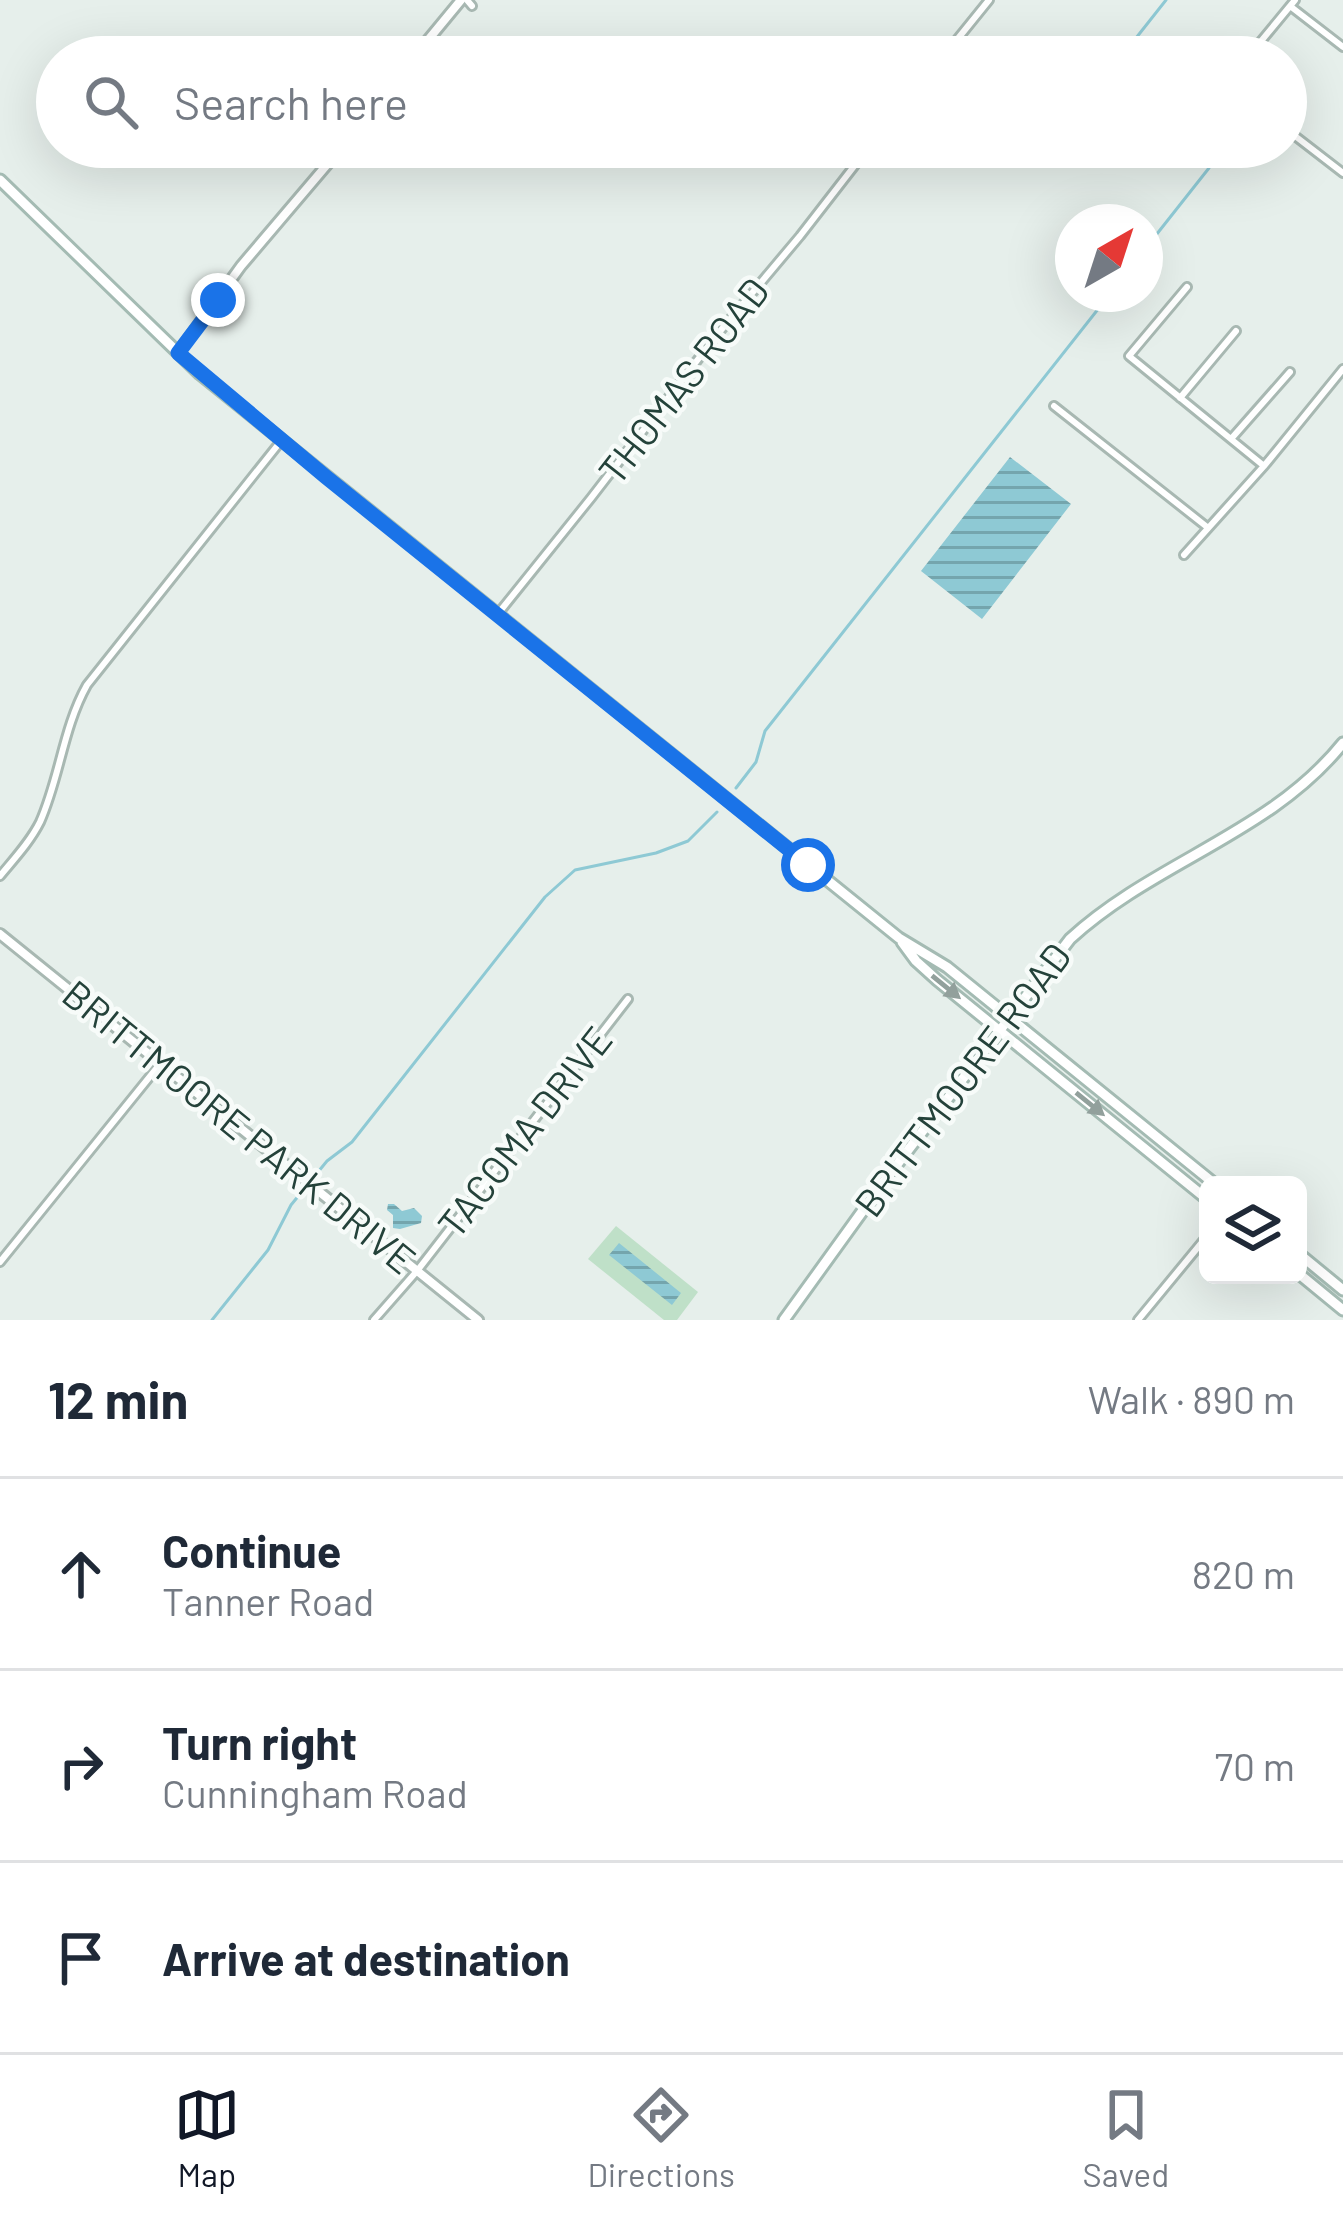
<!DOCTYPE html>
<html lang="en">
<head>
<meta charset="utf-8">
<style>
	:root { --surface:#fff; --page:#f6f6f7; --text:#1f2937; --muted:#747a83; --line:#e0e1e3; --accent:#111827 }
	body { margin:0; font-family:Barlow,sans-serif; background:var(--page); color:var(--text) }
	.controls { position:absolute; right:36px; bottom:36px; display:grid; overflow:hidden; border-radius:18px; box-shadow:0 12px 48px #0002 }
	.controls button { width:108px; height:108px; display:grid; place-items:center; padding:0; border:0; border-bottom:3px solid var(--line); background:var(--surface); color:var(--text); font:60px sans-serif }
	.compass { position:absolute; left:1055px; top:204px; width:108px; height:108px; border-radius:50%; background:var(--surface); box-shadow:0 12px 48px #0002; rotate:39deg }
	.stop { position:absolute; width:36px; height:36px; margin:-27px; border:9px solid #1a73e8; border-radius:50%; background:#fff }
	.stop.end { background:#1a73e8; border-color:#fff; box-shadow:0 3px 12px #0008 }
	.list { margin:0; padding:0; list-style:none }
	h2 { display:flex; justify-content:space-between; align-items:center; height:156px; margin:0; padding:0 48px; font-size:51px }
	h2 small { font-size:39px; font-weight:400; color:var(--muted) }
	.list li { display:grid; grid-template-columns:78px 1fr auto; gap:36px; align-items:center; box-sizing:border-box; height:192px; padding:0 48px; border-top:3px solid var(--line) }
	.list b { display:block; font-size:45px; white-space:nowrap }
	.list p { margin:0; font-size:39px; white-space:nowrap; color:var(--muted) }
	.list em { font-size:39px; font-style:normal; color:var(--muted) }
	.icon { flex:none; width:66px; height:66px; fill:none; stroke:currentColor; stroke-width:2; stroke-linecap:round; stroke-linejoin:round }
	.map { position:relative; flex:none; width:1343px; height:1320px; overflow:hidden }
	.search { position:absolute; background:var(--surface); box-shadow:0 12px 48px #0002; left:36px; right:36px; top:36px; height:132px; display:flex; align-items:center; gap:30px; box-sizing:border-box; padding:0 42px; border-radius:66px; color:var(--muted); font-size:45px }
	.sheet { height:732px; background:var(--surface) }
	nav { display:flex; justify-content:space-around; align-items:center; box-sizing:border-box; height:168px; border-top:3px solid var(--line); background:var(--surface); font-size:33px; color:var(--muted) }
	nav a { display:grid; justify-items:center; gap:6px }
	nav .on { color:var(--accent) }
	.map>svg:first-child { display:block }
</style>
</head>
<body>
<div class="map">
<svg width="1343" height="1320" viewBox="0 0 1343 1320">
	<defs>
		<pattern id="water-rules" width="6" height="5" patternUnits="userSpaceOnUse" patternTransform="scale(3)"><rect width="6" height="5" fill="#8ec9d4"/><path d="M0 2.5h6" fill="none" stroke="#74a5ad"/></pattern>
	</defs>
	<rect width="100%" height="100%" fill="#e6efeb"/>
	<path fill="#bfe0c8" d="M616,1226l82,66 -21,28h-13l-76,-61z"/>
	<path fill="url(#water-rules)" d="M1010,457l61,47 -89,115 -61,-48z
		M388,1204h6l8,7 12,-3 8,8 -1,7 -21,6 -7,-1v-13l-6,-5z
		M619,1243l62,50 -9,12 -63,-50z"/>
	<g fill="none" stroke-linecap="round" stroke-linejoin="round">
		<path stroke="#8ec9d4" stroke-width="3" d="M1121,57l45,-57
			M1145,249l64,-81 5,-13 -2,-8
			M736,788l20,-26 9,-31 345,-437
			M212,1320l56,-70 23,-45 36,-44 25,-19 193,-245 30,-27 81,-17 32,-12 29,-29"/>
		<defs>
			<path id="minor" d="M467,0l5,6
				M1290,6l53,41
				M943,57l46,-57
				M1248,57l47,-57
				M1286,129l57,44
				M1187,287l-58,69 135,110
				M1180,398l56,-67
				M1054,406l153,121
				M1231,439l59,-67
				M1184,555l80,-89 79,-97
				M497,615l94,-117 125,-162 84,-100 69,-89
				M0,876c14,-17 30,-34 40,-54 20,-45 23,-94 47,-137l194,-244
				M0,1262l160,-198
				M374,1320l43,-49 211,-272
				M1138,1320l70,-85"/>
			<path id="tertiary" d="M414,57l47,-57
				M178,353l63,-87 101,-119
				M0,934l478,386"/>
			<path id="secondary" d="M0,180l200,194 699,564 48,29 269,218
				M902,942l14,19 21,19 271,220
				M1298,1253l45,37
				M1298,1273l45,37
				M784,1320l98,-136 188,-245c85,-78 200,-105 273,-196"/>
		</defs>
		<use href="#minor" stroke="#a8b8b2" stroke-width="12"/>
		<use href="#tertiary" stroke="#a8b8b2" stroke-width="14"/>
		<use href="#secondary" stroke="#a4bbb3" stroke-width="15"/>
		<use href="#minor" stroke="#fff" stroke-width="6"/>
		<use href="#tertiary" stroke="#fff" stroke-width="8"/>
		<use href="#secondary" stroke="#fff" stroke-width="9"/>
	</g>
	<defs><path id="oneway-solid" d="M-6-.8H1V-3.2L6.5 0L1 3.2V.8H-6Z" transform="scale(3)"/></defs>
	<g fill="#92a09c">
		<use href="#oneway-solid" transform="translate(946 987) rotate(39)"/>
		<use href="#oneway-solid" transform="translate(1090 1104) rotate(39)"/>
	</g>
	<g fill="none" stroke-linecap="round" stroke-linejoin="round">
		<path stroke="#1a73e8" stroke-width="15" d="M218,300l-40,53 148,124 482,388"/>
	</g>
	<g text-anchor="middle" stroke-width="9" stroke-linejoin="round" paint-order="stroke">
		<g font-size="39" fill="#24423a" stroke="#f7fbf9">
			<text transform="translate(684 381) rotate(-52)" y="14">THOMAS ROAD</text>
			<text transform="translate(963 1080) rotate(-53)" y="14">BRITTMOORE ROAD</text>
			<text transform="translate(239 1127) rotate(39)" y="14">BRITTMOORE PARK DRIVE</text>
			<text transform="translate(525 1132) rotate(-52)" y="14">TACOMA DRIVE</text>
		</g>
	</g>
</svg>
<div class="controls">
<button><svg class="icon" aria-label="layers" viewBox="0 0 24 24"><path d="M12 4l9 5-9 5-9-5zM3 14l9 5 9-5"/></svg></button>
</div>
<svg class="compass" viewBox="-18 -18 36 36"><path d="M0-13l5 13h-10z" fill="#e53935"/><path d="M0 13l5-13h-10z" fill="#747a83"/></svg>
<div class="stop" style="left:808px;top:865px"></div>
<div class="stop end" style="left:218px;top:300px"></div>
<div class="search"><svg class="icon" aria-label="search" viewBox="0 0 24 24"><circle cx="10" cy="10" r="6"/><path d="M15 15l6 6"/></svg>Search here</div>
</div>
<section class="sheet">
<h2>12 min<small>Walk · 890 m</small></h2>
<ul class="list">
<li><svg class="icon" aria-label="ahead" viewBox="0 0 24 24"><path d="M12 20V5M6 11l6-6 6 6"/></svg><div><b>Continue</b><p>Tanner Road</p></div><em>820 m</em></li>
<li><svg class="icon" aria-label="right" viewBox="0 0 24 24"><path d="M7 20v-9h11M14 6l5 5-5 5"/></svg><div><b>Turn right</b><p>Cunningham Road</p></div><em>70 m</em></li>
<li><svg class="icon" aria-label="arrive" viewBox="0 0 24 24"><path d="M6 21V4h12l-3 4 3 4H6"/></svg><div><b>Arrive at destination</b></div></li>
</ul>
</section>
<nav>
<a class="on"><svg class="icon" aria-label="map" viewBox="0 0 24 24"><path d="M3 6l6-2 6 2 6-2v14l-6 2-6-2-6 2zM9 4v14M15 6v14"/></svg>Map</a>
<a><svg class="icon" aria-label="directions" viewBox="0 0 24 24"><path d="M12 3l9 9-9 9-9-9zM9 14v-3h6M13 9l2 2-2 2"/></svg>Directions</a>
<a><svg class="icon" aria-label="saved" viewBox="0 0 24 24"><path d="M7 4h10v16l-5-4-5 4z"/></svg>Saved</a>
</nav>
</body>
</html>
